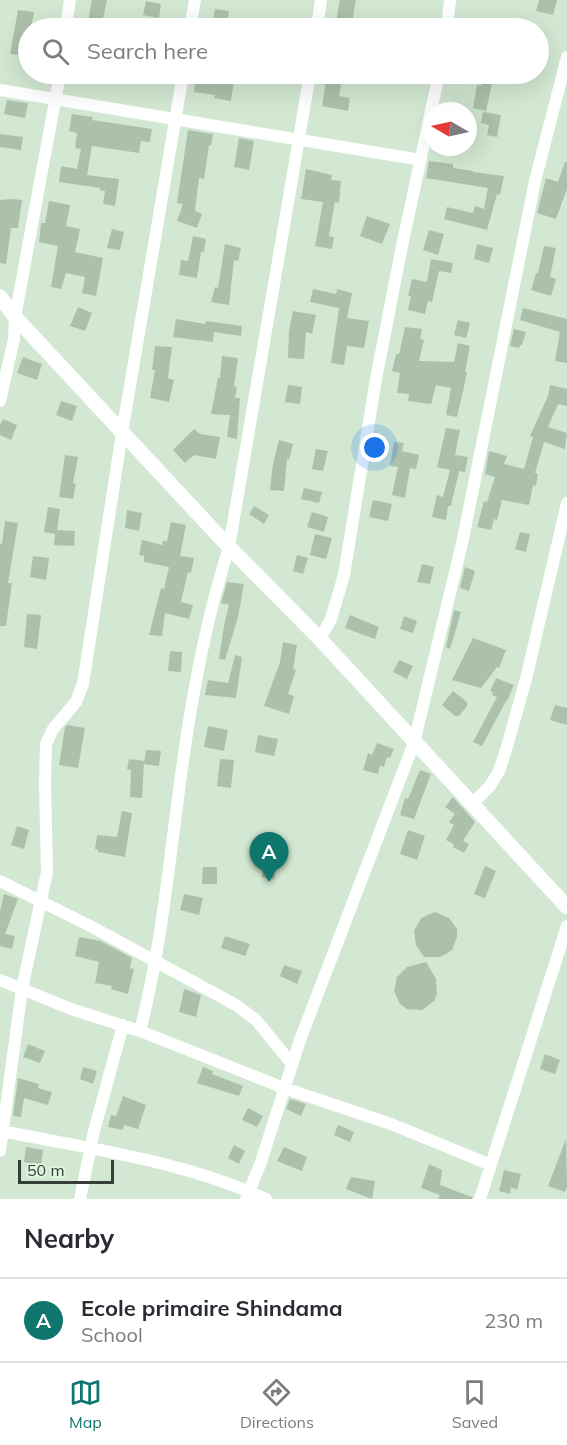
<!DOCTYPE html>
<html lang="en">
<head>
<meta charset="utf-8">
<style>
	:root { --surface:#fff; --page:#f2f2f3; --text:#2b2b33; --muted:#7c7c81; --line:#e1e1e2; --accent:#0f766e }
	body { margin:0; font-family:Mulish,sans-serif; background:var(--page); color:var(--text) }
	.compass { position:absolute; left:423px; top:102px; width:54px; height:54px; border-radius:50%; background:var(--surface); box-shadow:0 6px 24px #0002; rotate:279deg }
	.scale { position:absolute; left:18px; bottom:15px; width:96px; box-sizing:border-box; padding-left:6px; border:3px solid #363f36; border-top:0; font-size:16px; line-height:21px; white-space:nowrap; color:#363f36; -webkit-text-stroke:4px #dff5df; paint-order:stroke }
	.you { position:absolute; left:375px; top:448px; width:21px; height:21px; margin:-15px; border:4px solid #fff; border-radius:50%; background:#1a73e8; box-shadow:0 0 0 9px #1a73e833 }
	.badge { display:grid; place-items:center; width:39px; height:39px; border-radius:50%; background:var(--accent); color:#fff; font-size:20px; font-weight:700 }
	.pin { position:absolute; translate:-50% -50px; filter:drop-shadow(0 2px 3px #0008) }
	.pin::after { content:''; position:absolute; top:32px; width:21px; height:18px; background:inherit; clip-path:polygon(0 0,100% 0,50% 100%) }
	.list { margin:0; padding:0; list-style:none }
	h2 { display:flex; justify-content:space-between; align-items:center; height:78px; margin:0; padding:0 24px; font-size:26px }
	h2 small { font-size:20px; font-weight:400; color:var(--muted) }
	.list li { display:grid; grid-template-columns:39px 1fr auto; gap:18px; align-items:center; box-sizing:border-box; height:84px; padding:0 24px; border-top:2px solid var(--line) }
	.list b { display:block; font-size:22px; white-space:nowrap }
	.list p { margin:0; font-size:20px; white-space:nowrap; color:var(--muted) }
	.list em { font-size:20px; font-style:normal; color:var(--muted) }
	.icon { flex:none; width:33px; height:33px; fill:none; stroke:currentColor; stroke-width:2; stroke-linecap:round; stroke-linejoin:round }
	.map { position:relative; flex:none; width:567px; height:1199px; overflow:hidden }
	.search { position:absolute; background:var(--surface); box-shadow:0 6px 24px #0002; left:18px; right:18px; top:18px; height:66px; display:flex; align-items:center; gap:15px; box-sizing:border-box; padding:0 21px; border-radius:33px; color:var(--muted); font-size:22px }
	.sheet { height:162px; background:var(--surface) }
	nav { display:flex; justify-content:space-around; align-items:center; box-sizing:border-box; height:84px; border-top:2px solid var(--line); background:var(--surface); font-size:16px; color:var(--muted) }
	nav a { display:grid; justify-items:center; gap:3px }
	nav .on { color:var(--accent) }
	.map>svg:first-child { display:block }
</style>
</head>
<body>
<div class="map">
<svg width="567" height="1199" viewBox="0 0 567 1199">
	<rect width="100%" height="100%" fill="#d2e8d2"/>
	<path fill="#acc1ac" d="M92,0h15l-6,28h-14z
		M340,0h16l-5,28h-16z
		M539,0h18l-4,15 -17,-4z
		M146,1l15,3 -2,14 -16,-3z
		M215,9l14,2 -2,17h-15z
		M18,10l16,2 -3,15 -3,1 -2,28 -16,-2z
		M196,74h39l-4,27 -17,-3 1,-3 -21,-3z
		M327,74h16l-4,22 11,2 -2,13 -26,-5z
		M483,74h11l-8,37 -13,-3 4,-23 4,1z
		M7,100l21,3 -3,15 -21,-4z
		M483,112l18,3 -4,22 -10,-2 2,-10 -8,-2z
		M72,114l21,3 -1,3 60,9 -2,13 -9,-1 -2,12 -47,-7 -5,29 32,4 -4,27 -12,-2 2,-13 -5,-1v-2l-41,-6 2,-16 16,3 4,-20 -6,-1 2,-15 -8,-2z
		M188,130l25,4 -2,12 -2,-1 -5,34 -5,-1 -4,33 7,3 -5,14 -20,-7 6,-17 -6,-1z
		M0,134l23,3 -2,13 -21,-3z
		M239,138l15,3 -5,29 -15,-3z
		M429,161l24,3v4l20,3v1l31,4 -4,19 -3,-1 -10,36 -43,-11 3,-12 26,6 2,-7 9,3 4,-21 -62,-10z
		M565,162h2v27l-11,30 -19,-6 9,-35 12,4z
		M306,169l26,6 -1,5 10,1 -2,22 -4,-1 -6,34 5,1 -2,12 -17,-3 8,-44 -22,-3z
		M13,199l9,1 -4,28h-7l-5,36 -6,-1v-63z
		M49,201l21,4 -4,21 14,3 -5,23 28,6 -7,38 -14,-3 3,-16 -19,-4 -5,16 -10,-2 7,-41 -19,-4 2,-19h4z
		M367,216l23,8 -8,20 -22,-8z
		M112,229l12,3 -4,18 -13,-2z
		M429,230l15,4 -6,21 -15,-5z
		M193,236l13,3 -2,13h-3l-4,26 -18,-3 2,-15 7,1z
		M225,244l16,4 -3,13 -4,-1 -5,45 -18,-3 4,-15 3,1z
		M477,244l16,4 -4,15 -15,-4z
		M544,246l12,2 -6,29 6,2 -5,17 -20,-6 5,-17h2z
		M431,259l22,4 -2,10 -12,-2 -7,31 -4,-1 -3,13 -17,-4 3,-14h-3l4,-17 15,3z
		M313,289l23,5 1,-5 15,4 -5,25 22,3 -5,27 -17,-2 -3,19 -13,-2 8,-55 -29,-6z
		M78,307l14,6 -7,18 -15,-5z
		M523,308l44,11v44l-12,-2 5,-29 -40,-12z
		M293,311l23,4 -4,19 -6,-2 -2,27 -16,-1 1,-27z
		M176,319l29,5 1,-3 36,5 -1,10 -27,-4 -1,10 -40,-5z
		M458,320l12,3 -4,15 -12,-3z
		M405,327l17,2 -2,10 4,1 -5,21 35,1 4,-19 12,3 -5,26h2l-3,15 -7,30 -11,-2 5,-27 -15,-3 -5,19 -23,-3 1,-7 -12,-1 3,-20 -8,-2 4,-17h3z
		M514,329l12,3 -4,13h-2l-1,3 -9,-2z
		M155,346l17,1 -4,31 6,2 -5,22 -19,-4 5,-28h-3z
		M222,356l16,2 -4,28 3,1 -2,11h5l-3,41 -10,-2 3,-22 -19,-1 7,-36h2z
		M23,357l19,7 -5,16 -20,-7z
		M288,385l14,2 -2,17 -15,-2z
		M550,385l17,4v17l-9,-2 -10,23 19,6 -2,16 -21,-7 -9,31 3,1 -2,12 -3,-1 -4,20 -27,-5 -5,20 -3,-1 -3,11 -14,-3 7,-26 3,1 8,-25 -10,-3 4,-23 18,5 -3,8 20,5 9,-32 -3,-1 18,-40z
		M61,401l16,5 -5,15 -16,-6z
		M3,419l14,6 -6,15 -11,-5v-10z
		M446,428l14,2 -5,25 13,2 -3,15 -6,-1 -8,35h-3l-2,14 -14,-3 5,-22 6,2 7,-27 -13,-3z
		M194,429l6,5 20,3 -4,22 -22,-4 -9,8 -12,-13z
		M279,440l14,4 -4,16 -2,-1 -3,32 -14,-1 3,-26z
		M394,442l10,1 -2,8 17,4 -3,14 -6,-1 -5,30 -13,-3 6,-28 -8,-1z
		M316,449l12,2 -5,20 -11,-2z
		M65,455l13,2 -5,26 3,1 -3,15 -14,-2z
		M304,488l18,4 -3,11 -18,-4z
		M373,500l19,4 -4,17 -19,-4z
		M254,506l15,9 -5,9 -15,-10z
		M48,507l12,2 -3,21 18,1 -1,15 -20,-1 1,-11 -11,-2z
		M127,510l15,3 -3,18 -14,-3z
		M312,512l16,5 -4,15 -17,-5z
		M5,521l13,2 -10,60h4l-6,43h-6v-82h2z
		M171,522l15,3 -6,31 14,2 -3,15 -3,-1 -7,30 12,3 -4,14 -24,-6 -3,23 -13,-1 12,-47 3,1 5,-22 -25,-5v-6l-5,-1 3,-15 20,5 1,-4h4z
		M520,532l10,2 -4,18 -11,-3z
		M315,534l17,4 -6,21 -16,-4z
		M297,555l11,3 -5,16 -10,-3z
		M33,556l16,2 -3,22 -16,-3z
		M422,564l12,3 -4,17 -13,-2z
		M465,567l10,4 -6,20 -9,-3z
		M227,582l17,2 -6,33 -13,43 -6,-1 5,-33 5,-21 -8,-2z
		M454,610l7,2 -11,37 -4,-2z
		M27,614l14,1 -4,34 -13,-2z
		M350,615l29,12 -4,12 -30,-11z
		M404,616l13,5 -4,12 -13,-4z
		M473,638l33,12 -7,18 -2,-1 -16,21 -29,-8z
		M283,642l14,3 -4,24 3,1 -8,24 6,2 -5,18 -25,-8 16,-44z
		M170,651l12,1 -1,20 -13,-1z
		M235,655l7,2 -6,41 -31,-3 3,-15 20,3z
		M399,660l14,6 -6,13 -14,-7z
		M496,678l18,7 -7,16h-1l-24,45 -9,-4 24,-45 -5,-2 1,-3 -3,-1z
		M453,691l14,11v4l-8,10h-4l-13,-11z
		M555,705l12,3v17l-17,-5z
		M68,725l17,3 -7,40 -19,-3 6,-38z
		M208,726l20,4 -4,21 -20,-4z
		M258,735l20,4 -4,17 -19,-4z
		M377,743l17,6 -4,9 -3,-1 -3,10 -4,-1 -2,8 -15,-4 5,-17 4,2z
		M146,750l15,1 -2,15 -15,-2z
		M129,759l15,2 -2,37 -12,-1 1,-27 -4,-1z
		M220,759l14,1 -3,28 -14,-2z
		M420,770l11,4 -17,45 -14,-4 5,-17 3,1z
		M453,797l22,25 -12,19 6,3 -5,9 -11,-6 1,-3 -8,-4 8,-15 -5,-3 6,-8 -10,-7z
		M122,811l10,2 -7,44 -27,-5v-2l-3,-1 2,-14 20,2z
		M17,826l12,4 -5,19 -13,-4z
		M408,830l17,6 -8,24 -17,-6z
		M265,856l12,2 -3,21 -12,-2z
		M485,866l11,5 -11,27 -11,-4z
		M203,867h14v17h-15z
		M4,894l14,5 -13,35 10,2 -3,13 -12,-3v-35z
		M184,894l19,4 -4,17 -19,-5z
		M435,912l14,6 8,11v8l-5,13 -6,4 -6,3h-16l-8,-12 -2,-14 7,-13z
		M225,936l25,8 -5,12 -24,-8z
		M79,937l22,4 31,17 -2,10 4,1 -6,25 -17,-5 1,-3 -17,-3 4,-21 -24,-6z
		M426,962l10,17 1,15 -3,7 -12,9 -15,-1 -7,-5 -6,-13 3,-14 10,-10z
		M284,965l18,6 -5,13 -17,-8z
		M184,989l17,6 -5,22 -17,-5z
		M28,1044l17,7 -5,12 -17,-6z
		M545,1054l15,6 -5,14 -15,-5z
		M83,1067l14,4 -4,13 -13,-5z
		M203,1067l10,4 -1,3 31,12 -4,10 -42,-13z
		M18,1078l21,6 -1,4 14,4 -4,13 -24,-7 -3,19 -8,-1z
		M123,1096l23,9 -8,24 -14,-4 -1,5 -15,-3 3,-12 5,1z
		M290,1099l16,5 -5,12 -15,-7z
		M248,1108l15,8 -6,11 -15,-7z
		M338,1125l16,7 -4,10 -16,-7z
		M566,1139l1,47 -2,6 -17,-6z
		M234,1145l11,6 -6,13 -11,-6z
		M26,1147l17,3 -2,15 -17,-3z
		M284,1147l23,10 -5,14 -25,-10z
		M429,1164l13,6 -2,15 32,12v2h-34l2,-4 -19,-7z
		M504,1170l17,4 -4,16 -6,-3 -1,7 -11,-3z
		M351,1177l24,4 -3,18 -26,-10z"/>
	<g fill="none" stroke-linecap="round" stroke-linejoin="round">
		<path stroke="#fff" stroke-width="12" d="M66,28l4,-28
			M190,28l5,-28
			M317,28l4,-28
			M447,28l3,-28
			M0,90l421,70
			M0,401l14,-62 1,-22 45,-243
			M320,639l11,-20 13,-44 32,-196 26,-133 37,-172
			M473,803l17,-17 9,-15 7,-21 20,-71 41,-176
			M0,881l94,47 142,77 20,15 36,44
			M0,980l71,29 69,22 144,57 107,36 100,41
			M140,1031c23,-89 30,-180 43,-270 10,-72 24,-145 46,-214l81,-473
			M2,1131c88,18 182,30 264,68
			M0,1151l22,-162 25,-117 -2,-88 1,-40 7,-15 23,-27 7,-18 39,-251 61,-359
			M80,1199l14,-68 29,-106
			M246,1199l15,-37 39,-122 114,-297 49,-204 72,-358 32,-124
			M480,1199l87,-273"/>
		<path stroke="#fff" stroke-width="15" d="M0,297l15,20 214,230 91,92 247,268"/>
	</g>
</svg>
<svg class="compass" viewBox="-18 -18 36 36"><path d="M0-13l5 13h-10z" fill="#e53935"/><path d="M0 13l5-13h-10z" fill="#7c7c81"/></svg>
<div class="scale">50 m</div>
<div class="you"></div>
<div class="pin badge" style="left:269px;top:882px">A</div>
<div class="search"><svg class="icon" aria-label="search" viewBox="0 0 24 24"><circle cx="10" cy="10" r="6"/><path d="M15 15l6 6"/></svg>Search here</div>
</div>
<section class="sheet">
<h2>Nearby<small></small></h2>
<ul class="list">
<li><span class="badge">A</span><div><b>Ecole primaire Shindama</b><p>School</p></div><em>230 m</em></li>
</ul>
</section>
<nav>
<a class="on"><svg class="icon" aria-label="map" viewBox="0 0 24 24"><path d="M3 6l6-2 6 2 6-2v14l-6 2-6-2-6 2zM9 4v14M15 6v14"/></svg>Map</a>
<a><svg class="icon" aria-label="directions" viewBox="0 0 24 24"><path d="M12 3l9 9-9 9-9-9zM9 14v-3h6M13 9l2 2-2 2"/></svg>Directions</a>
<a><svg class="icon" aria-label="saved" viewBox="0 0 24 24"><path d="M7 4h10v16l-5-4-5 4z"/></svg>Saved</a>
</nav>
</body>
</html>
